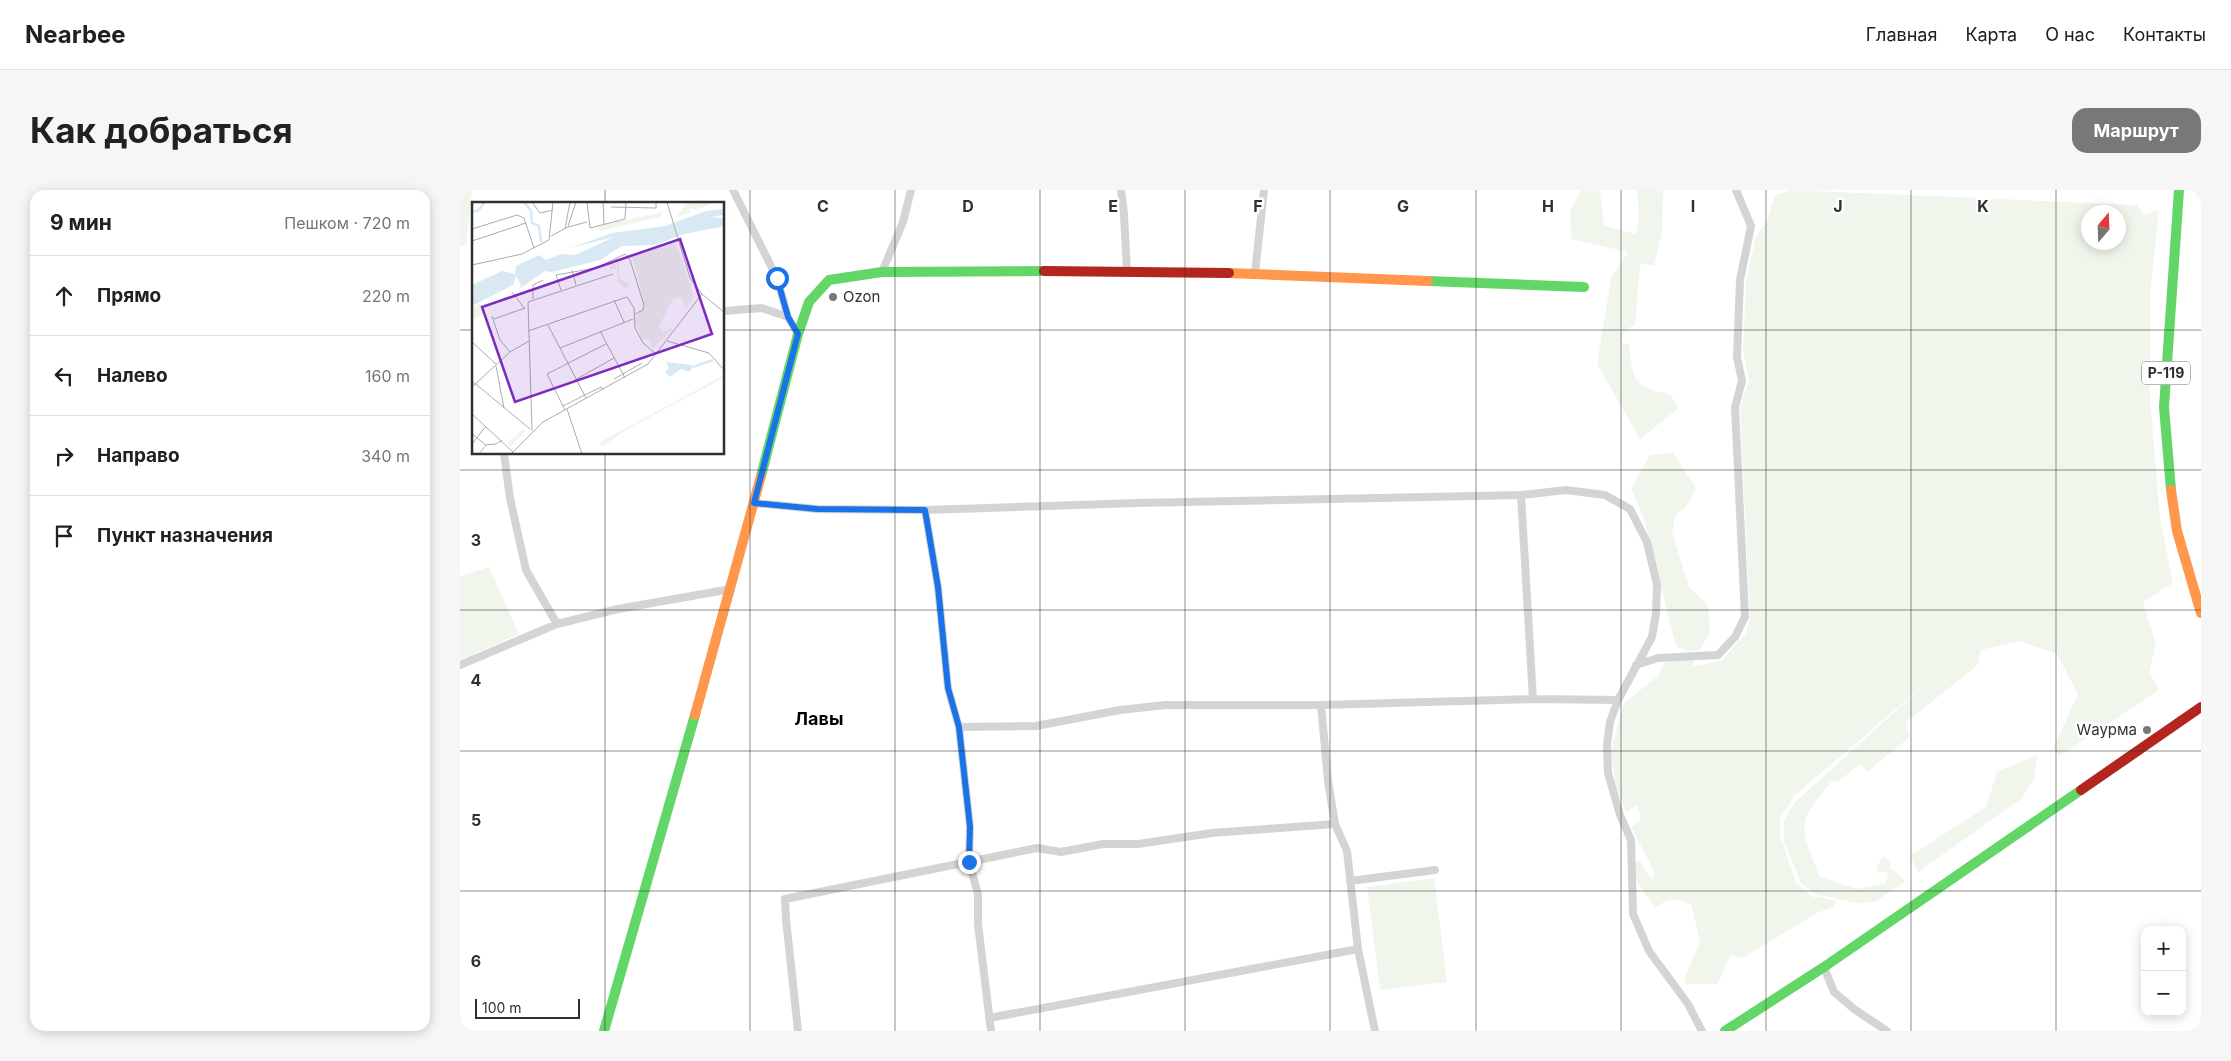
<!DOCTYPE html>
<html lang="ru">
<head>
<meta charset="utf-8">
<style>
	:root { --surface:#fff; --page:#f6f6f6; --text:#202124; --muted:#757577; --line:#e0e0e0; --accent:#787878 }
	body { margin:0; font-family:Inter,sans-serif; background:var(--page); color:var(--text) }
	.controls { position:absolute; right:15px; bottom:15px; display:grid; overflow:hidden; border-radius:10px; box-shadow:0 2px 12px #0003 }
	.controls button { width:45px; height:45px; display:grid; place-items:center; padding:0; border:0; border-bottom:1px solid var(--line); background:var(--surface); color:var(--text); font:25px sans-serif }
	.compass { position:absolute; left:1621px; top:15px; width:45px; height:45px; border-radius:50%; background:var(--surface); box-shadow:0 2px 12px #0003; rotate:19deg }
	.scale { position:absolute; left:15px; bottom:12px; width:105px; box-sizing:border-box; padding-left:5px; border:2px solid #303030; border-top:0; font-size:14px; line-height:18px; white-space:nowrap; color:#303030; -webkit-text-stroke:4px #fff; paint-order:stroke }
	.stop { position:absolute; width:15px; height:15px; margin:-11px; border:4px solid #1a73e8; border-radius:50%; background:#fff }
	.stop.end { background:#1a73e8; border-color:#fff; box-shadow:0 1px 5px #0008 }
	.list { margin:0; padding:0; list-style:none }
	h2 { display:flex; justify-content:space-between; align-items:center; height:65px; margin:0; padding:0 20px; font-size:21px }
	h2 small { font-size:16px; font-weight:400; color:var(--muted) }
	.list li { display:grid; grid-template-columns:32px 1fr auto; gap:15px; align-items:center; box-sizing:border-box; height:80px; padding:0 20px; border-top:1px solid var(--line) }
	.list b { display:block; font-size:19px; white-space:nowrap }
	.list em { font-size:16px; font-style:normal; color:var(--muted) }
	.icon { flex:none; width:28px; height:28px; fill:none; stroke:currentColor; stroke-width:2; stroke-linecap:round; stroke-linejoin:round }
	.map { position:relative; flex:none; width:1741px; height:841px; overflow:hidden; border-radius:15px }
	header { display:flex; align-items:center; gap:30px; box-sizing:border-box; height:70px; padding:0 25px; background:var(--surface); border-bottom:1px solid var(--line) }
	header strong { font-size:24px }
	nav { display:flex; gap:28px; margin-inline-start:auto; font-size:18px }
	.intro { display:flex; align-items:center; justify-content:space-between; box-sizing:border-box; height:120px; padding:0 30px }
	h1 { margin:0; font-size:35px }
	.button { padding:12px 22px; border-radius:15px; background:var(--accent); color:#fff; font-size:18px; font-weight:700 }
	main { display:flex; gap:30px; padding:0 30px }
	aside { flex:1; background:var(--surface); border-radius:15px; box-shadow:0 2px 12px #0003 }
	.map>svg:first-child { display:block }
</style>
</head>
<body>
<header>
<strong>Nearbee</strong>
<nav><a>Главная</a><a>Карта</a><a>О нас</a><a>Контакты</a></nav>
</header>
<div class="intro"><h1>Как добраться</h1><a class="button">Маршрут</a></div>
<main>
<aside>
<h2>9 мин<small>Пешком · 720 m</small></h2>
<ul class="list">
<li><svg class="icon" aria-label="ahead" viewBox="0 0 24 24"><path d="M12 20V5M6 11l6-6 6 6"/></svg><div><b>Прямо</b></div><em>220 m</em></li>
<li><svg class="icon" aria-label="left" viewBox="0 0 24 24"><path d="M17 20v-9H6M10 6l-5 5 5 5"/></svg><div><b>Налево</b></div><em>160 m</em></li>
<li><svg class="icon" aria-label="right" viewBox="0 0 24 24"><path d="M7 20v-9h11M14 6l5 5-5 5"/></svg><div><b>Направо</b></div><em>340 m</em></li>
<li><svg class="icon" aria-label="arrive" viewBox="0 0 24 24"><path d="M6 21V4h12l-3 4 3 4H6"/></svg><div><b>Пункт назначения</b></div></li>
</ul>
</aside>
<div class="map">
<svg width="1741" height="841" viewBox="0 0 1741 841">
	<rect width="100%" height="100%" fill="#fff"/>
	<path fill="#f1f6ec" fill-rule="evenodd" d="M0,0h12l-6,56 -6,1z
		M1122,0l18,1 4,35 32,8 3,-17 -2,-27h26l-1,43 -8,32 -14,-1 -5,61 -11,5 -3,12 8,2c4,35 4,45 41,50l9,14 -39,31 -43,-75 14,-86 17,-26 -57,-13 -1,-29z
		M1333,0l344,15 6,10 16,-5 -9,85v104l10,119 13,65 -30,19 13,43 -7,28 10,17 -99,66 -7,-7 25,-55 -21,-40 -37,-13 -39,9 -4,16 -71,56 4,15 -43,35 -7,-8 -22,18 -6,-1c-37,43 -32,46 -12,96l37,12 29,-6 2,-9 -4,-3 -7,2v-7l6,-10 9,8 -3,4 9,5 7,9 -30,20 -19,1 -41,-9 -14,-11 -17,-42v-20l10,-18 136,-123 -136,116 -14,23v17l16,47 17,14h7l16,4 -2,6 -15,5 -76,46 -12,-3c-6,10 -8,19 -14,29h-31l-2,-5 16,-37 -9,-38c-16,-5 -22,-7 -36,4l-20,-30v-17h5l11,18 4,-6 -24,-46 10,-8 -4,-14 -11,8 -11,-30 -4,-29 2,-12 11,-39 34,-27 7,-14 29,-3 -1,7 28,-5 25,-28 4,-14 -10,-212 9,-26 -6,-30 3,-69 10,-46 11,-14 8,-27zM1628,22h30v30h-30z
		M1213,263l23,35 -11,21 -9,5 -4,18 17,55 19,18 2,27 -10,18 -11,1 -13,-5 -32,-127 -13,-30 19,-34z
		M29,377l30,67 -59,26v-84z
		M1577,565l-3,25 -13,19 -103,73 -8,-16 76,-49 11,-35z
		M974,688l13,104 -67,8 -13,-103z"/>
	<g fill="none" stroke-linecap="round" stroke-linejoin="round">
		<path stroke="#d4d4d4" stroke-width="8" d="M273,0l44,88 11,39 10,17
			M661,0l3,24 3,57
			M422,82l21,-50 8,-32
			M795,83l9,-83
			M264,121l38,-3 26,9
			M44,264l6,44 16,72 31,54
			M1061,305l12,204
			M294,313l63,6 108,1 211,-7 385,-8 45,-5 39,5 25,14 17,33 10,43 -1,28 -4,24 -34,63 -8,22 -3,23 1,28 12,42 11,25 2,74 16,37 39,53 14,27
			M465,320l13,77 10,101 11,39 11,100 -1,35 9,32v30l13,107
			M0,475l97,-41 61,-15 113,-20
			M1176,475l22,-7 60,-3 17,-18 10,-20 -10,-210 7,-26 -5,-24 3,-77 11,-54 -15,-36
			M861,515l7,76 7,43 12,27 11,98 17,82
			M499,537l77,-1 84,-16 46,-5h155l212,-6 85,1
			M890,691l85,-11
			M1364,777l10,25 20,17 33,22
			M529,828l369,-69
			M338,841l-12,-112 -1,-20 252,-51 24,4 42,-8h35l74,-11 123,-9"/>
		<path stroke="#63d668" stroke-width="10" d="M968,91l156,6
			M301,286l37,-142 11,-32 20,-22 53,-8 162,-1
			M1711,300l-7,-83 15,-217
			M144,841l91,-316
			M1265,841l99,-64 257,-177"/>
		<path stroke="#ff974d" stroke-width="10" d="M769,83l199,8
			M1711,300l6,41 24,82
			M235,525l66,-239"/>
		<path stroke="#b3261e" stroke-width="10" d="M584,81l185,2
			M1621,600l120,-83"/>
	</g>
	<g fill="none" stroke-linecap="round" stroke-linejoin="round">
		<path stroke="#1a73e8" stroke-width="6" d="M317,88l11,39 10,17 -44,169 63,6 108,1 13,77 10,101 11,39 11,100 -1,35"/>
	</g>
	<path fill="none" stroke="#303030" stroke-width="1" stroke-opacity="0.55" d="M145,0v14M290,0v841M435,0v841M580,0v841M725,0v841M870,0v841M1016,0v841M1161,0v841M1306,0v841M1451,0v841M1596,0v841M0,140h14M264,140h1477M145,264v577M0,280h1741M0,420h1741M0,561h1741M0,701h1741"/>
	<g fill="#787878" stroke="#fff" stroke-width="2">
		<circle cx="373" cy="107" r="5"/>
		<circle cx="1687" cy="540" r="5"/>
	</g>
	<g text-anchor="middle" stroke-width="5" stroke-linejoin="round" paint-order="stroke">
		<rect fill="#fff" stroke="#6e6e6e" stroke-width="1" x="1682" y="171.5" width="48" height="23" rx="4"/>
		<g font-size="14" font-weight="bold" fill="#303030">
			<text x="1706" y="188">Р-119</text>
		</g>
		<g font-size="15" fill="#303030" stroke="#fff" text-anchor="start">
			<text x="383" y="112">Ozon</text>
			<text x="1677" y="545" text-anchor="end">Wаурма</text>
		</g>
		<g font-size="18" font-weight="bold" fill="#000" stroke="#fff">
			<text x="359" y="535">Лавы</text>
		</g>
	</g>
	<g transform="translate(12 12)">
		<rect width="252" height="252" fill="#fff"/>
		<path d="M215,0h29l-21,8 -6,-3 1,6 -13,4zM191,10l-3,5 -59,14 -4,-5zM204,41l18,54 -8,11 -5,-11 -8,2 -14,27 4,5 8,-1 -2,-3 4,2 -21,20 -2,-9 -8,-1 -8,-20 11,-12 -13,-51zM146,56l2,20 9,6 -3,5 -8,-7 -1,-14 -7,1 -1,-3 1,-4 7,4 -2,-7zM9,101l4,10 -13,8v-13zM252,173v3l-95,50 -28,19 -1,-5zM51,227l3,2 -16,16 -2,-5z" fill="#f1f6ec"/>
		<path d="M252,7v6l-13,2 13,1v6l-4,3 -40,8 -24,10 -34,1 -22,14 -48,12 -7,-1 -26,18 2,-4 -5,-9 -3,9 -41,21v-21l30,-14 13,3 1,-8 23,-11 7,5 15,-6 14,1 39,-18 -44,11 42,-15 53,-7 41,-15zM194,160l25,3 2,2 -4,5 -8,-3 -11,8 -5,-5 4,-4z" fill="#d8e9f4"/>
		<path fill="none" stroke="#d8e9f4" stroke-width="2.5" d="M52,0l7,9 1,12 7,3 2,16M0,9h6l7,-9M221,165l20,-7"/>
		<path fill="none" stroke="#acacac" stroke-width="1" d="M60,0l8,11 13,-3M115,0l3,26 35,-9 1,-17M131,0l1,22M195,0l23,76 12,16 23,19M139,5l45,1v-6M96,24l8,-24M0,27l45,-14 7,3 10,30M93,27l5,-27M79,34l17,-9 19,-5M0,39l54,-18M0,63l50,-11 27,-14 4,-38M100,68l4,15M89,88l-5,-15 40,-7 29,-14 5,6 14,45 -1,5 -8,4M40,90l13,17M61,97v-14l10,-5M142,98l10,22M20,114l8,24 10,12M22,117l31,-11M76,123l38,73M56,129l99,-34 7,11 1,20 8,15 13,11M128,129l25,47M195,139l42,12 16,18M0,140l25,23M88,146l73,-29M24,164l8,42M142,177l28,-16M103,178l39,-22M0,179l58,48M0,185l38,-35 19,-11M91,204l38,-19 2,3M95,207l15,45M93,208l-18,-36 59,-30M0,212l41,38M60,229l-4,-129 85,-28M0,232l14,11M0,242l14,-18M7,252l7,-9 10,-1 6,-4M39,252l32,-32 105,-58 54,-70"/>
		<path fill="#7b2cbf" fill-opacity="0.15" stroke="#7b2cbf" stroke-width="2.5" d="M208,37l32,95 -197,68 -33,-95z"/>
		<rect width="252" height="252" fill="none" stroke="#303030" stroke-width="2.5"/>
	</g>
	<g font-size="16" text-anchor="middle" font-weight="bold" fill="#303030" stroke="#fff" stroke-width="5" stroke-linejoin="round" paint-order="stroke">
		<text x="363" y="22">C</text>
		<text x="508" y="22">D</text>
		<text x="653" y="22">E</text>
		<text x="798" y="22">F</text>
		<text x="943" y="22">G</text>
		<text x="1088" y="22">H</text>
		<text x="1233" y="22">I</text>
		<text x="1378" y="22">J</text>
		<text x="1523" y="22">K</text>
		<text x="16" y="356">3</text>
		<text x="16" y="496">4</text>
		<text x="16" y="636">5</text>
		<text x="16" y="777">6</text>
	</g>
</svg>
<div class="controls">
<button>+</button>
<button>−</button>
</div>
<svg class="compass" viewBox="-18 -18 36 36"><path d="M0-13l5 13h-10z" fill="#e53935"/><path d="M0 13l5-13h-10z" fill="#757577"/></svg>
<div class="scale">100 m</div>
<div class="stop" style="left:317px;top:88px"></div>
<div class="stop end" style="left:509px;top:672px"></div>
</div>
</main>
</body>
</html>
